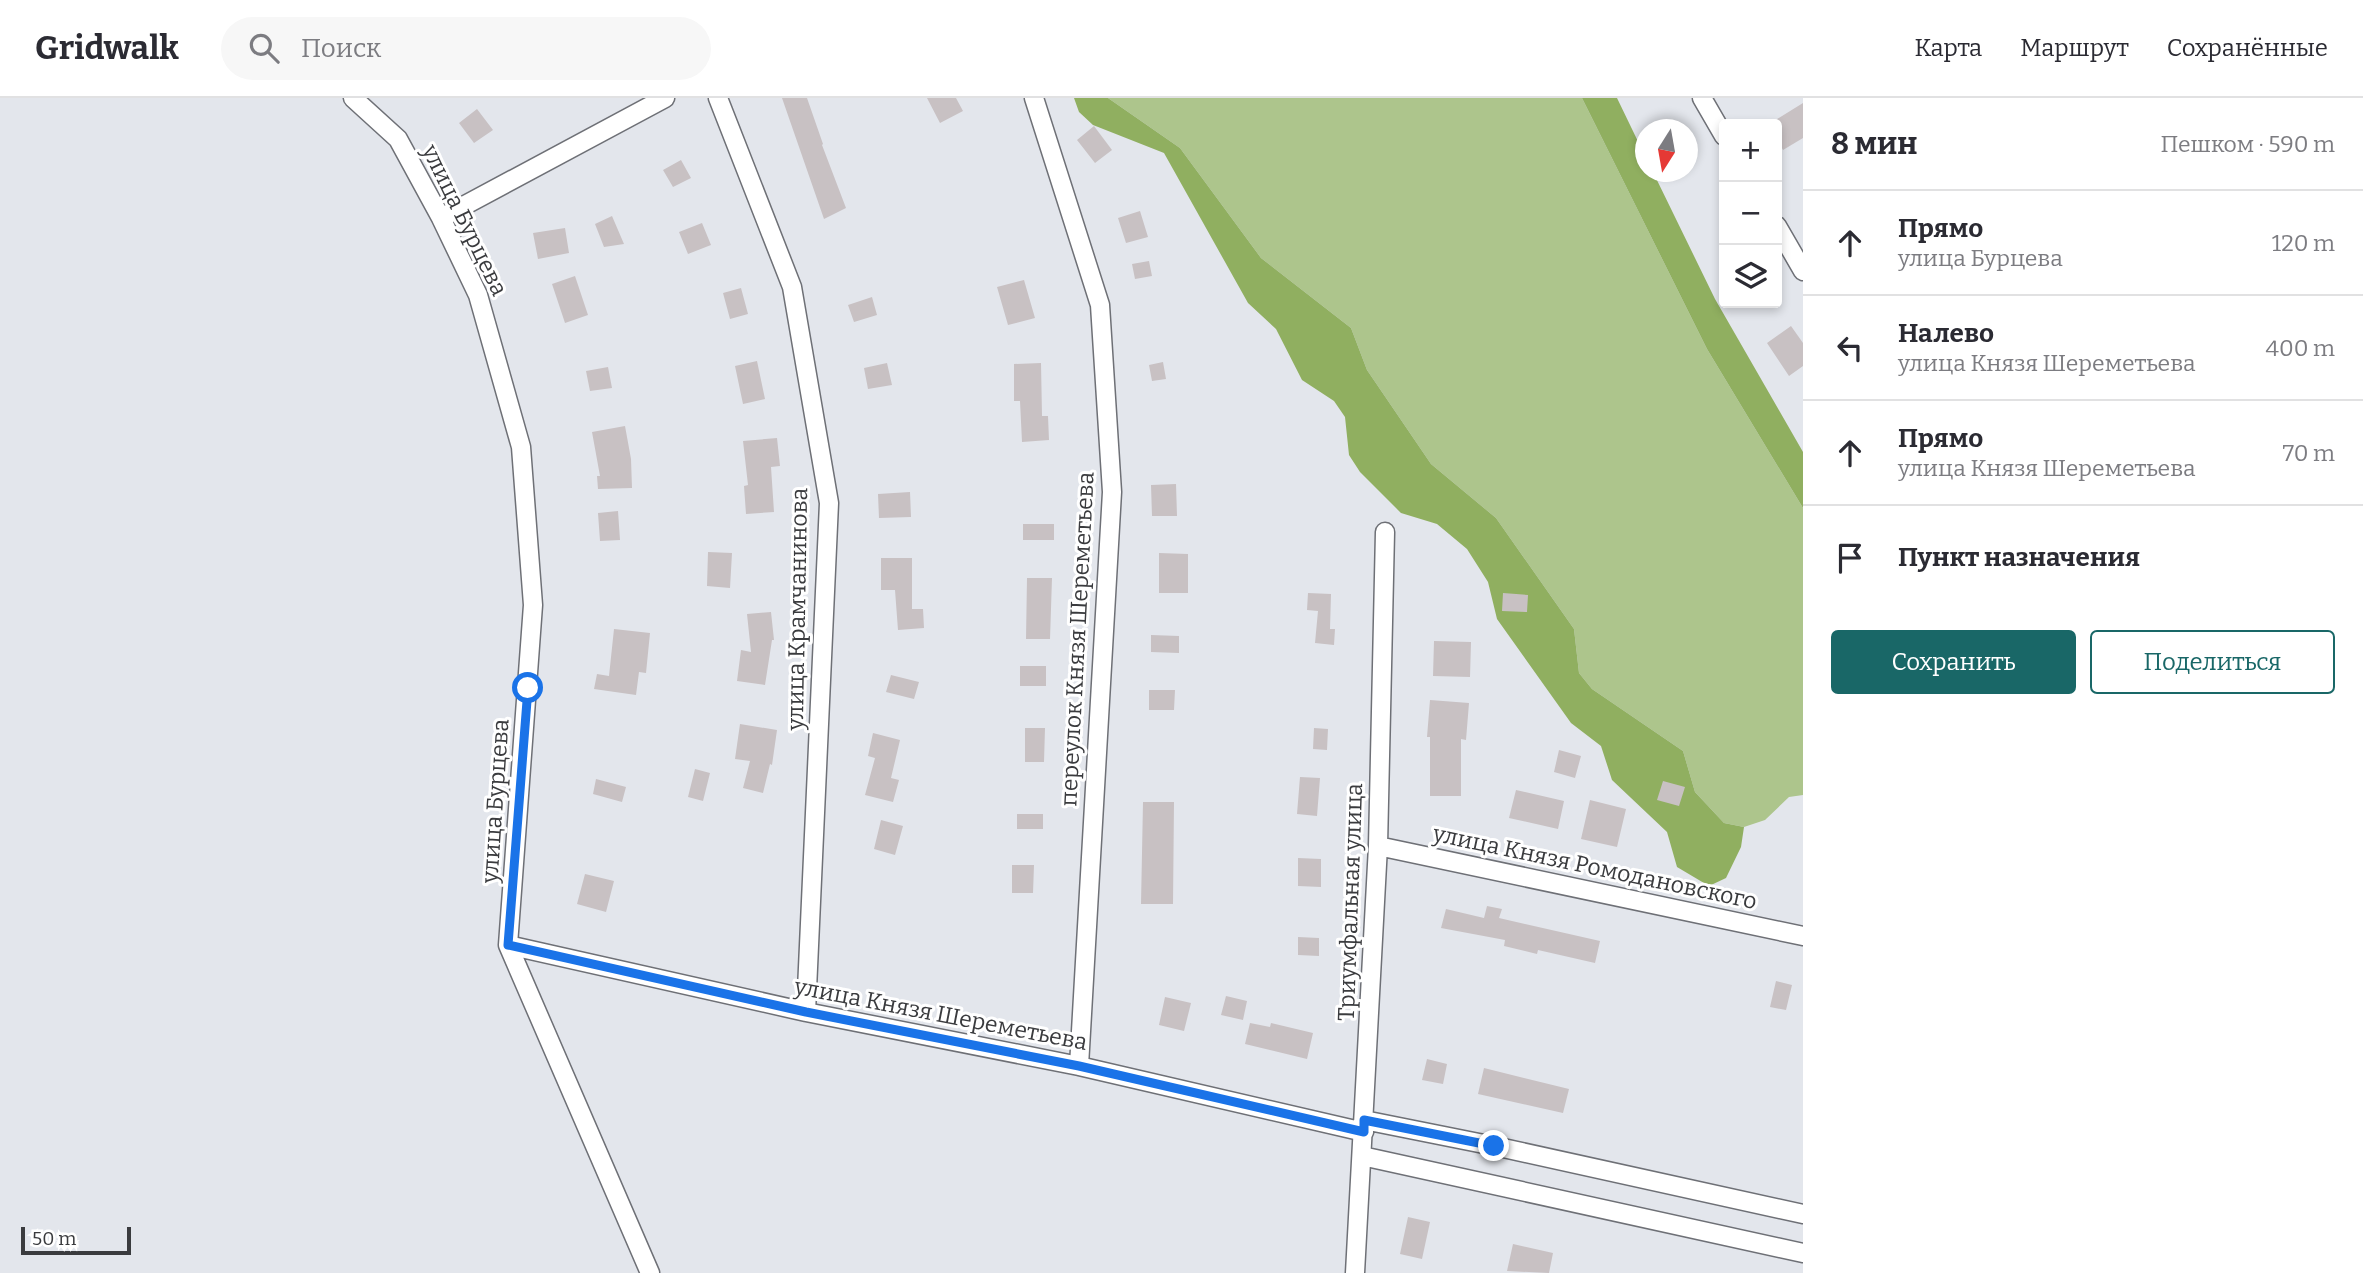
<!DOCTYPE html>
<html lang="ru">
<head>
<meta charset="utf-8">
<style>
	:root { --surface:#fff; --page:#f7f7f7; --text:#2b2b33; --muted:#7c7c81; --line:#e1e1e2; --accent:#196767 }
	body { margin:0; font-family:Bitter,serif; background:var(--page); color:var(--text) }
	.controls { position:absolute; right:21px; top:21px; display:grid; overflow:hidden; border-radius:7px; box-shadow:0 4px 10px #0003 }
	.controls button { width:63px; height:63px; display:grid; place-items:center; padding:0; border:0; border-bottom:2px solid var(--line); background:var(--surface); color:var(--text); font:35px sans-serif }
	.compass { position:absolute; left:1635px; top:21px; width:63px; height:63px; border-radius:50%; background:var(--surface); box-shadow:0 4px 10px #0003; rotate:191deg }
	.scale { position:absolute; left:21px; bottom:18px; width:110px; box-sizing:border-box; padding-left:7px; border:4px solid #3a3b3e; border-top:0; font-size:19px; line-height:24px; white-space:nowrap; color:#3a3b3e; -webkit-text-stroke:5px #fff; paint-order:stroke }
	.stop { position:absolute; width:21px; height:21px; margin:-16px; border:5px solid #1a73e8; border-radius:50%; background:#fff }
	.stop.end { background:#1a73e8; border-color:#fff; box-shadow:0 2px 7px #0008 }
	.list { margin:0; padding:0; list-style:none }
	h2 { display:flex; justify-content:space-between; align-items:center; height:91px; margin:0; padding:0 28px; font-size:30px }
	h2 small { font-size:23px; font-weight:400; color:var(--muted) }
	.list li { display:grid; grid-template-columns:46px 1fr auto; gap:21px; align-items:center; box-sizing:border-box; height:105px; padding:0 28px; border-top:2px solid var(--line) }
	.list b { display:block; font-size:26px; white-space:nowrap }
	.list p { margin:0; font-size:23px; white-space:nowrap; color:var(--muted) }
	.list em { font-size:23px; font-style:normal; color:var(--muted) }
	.actions { display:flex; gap:14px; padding:21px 28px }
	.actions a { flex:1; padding:16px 0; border:2px solid var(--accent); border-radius:7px; text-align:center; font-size:24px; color:var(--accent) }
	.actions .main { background:var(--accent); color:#fff }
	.icon { flex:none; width:38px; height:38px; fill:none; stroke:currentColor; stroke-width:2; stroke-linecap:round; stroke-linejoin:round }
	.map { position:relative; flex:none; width:1803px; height:1175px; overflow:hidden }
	header { display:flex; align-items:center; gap:42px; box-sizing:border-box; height:98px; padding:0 35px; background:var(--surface); border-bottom:2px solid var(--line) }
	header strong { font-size:33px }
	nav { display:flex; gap:38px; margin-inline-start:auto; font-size:24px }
	.search { width:490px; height:63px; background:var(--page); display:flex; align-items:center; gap:18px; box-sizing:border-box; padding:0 24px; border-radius:38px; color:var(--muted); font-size:26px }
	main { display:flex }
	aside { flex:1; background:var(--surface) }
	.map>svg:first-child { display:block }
</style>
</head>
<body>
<header>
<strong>Gridwalk</strong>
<div class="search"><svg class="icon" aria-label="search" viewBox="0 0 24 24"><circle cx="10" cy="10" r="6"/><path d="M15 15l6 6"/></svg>Поиск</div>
<nav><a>Карта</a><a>Маршрут</a><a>Сохранённые</a></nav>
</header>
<main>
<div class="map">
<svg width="1803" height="1175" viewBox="0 0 1803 1175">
	<rect width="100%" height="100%" fill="#e3e6ec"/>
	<path fill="#adc58c" d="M1108,0h474l125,251 96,159v287l-14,2 -24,23 -21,7 -20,-4 -29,-31 -12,-41 -91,-62 -13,-16 -5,-44 -78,-111 -65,-54 -64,-94 -16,-42 -90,-70 -81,-110z"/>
	<path fill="#90af60" d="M1074,0h34l72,50 81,110 90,70 16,42 64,94 65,54 78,111 5,44 13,16 91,62 12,41 29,31 20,4 -3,20 -15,31 -17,8 -32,-19 -10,-35 -55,-52 -11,-34 -30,-23 -74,-104 -9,-37 -21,-33 -30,-25 -36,-11 -41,-41 -11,-17 -4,-38 -11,-16 -32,-21 -26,-51 -28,-26 -84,-150 -71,-28 -14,-13z
		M1582,0h35l28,58 1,16h7l62,127 88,153v56l-96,-159z"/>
	<path fill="#c8c1c3" d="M782,0h25l16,46 -1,1 24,63 -22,11z
		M927,0h29l7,13 -23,12z
		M1803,5v35l-20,12 -6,-11v-20z
		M477,11l16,21 -19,13 -15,-20z
		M1094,28l18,24 -17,13 -18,-23z
		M681,62l10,18 -18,9 -10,-17z
		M1140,113l8,26 -22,6 -8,-25z
		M612,118l12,28 -20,3 -9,-23z
		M702,125l9,22 -23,9 -9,-22z
		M565,130l4,25 -31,6 -5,-26z
		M1149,163l3,15 -17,3 -3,-15z
		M575,178l13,39 -23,8 -13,-39z
		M1024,182l11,38 -27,7 -11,-38z
		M741,190l7,26 -18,5 -7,-26z
		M872,199l5,18 -23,7 -6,-17z
		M1791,228l12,17v23l-14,10 -22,-33z
		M757,263l8,38 -22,5 -8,-38z
		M1163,264l3,17 -14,2 -3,-16z
		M887,265l5,22 -24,4 -4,-21z
		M1041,265l1,53h6l1,24 -27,2 -2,-41h-6v-37z
		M608,269l4,21 -22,3 -4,-20z
		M625,328l6,33 1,29 -34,1 -1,-13h3l-8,-44z
		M777,340l3,28 -9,1 3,45 -28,2 -2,-28 4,-1 -5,-44z
		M1176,386l1,32h-25l-1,-31z
		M910,394l1,25 -32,1 -1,-24z
		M618,413l2,29 -20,1 -2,-28z
		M1023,426h31v16h-31z
		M708,454l24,1 -2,35 -23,-2z
		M1159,455l29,1v39h-29z
		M881,460h31v51h11l1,19 -26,2 -3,-40h-14z
		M1027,480h25l-2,61h-24z
		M1308,495l23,1 -1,35h5l-1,16 -19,-2 3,-32 -11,-1z
		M1503,495l25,2 -1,17 -25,-1z
		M771,514l3,28h-2l-7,45 -28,-4 4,-31 10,2 -4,-38z
		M614,531l36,4 -4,40 -7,-1 -3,23 -42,-6 3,-15 12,2z
		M1151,537l28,1v17l-28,-1z
		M1434,543l37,1 -1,35 -37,-1z
		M1020,568h26v20h-26z
		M891,577l28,7 -5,17 -28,-7z
		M1149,592h26l-1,20h-25z
		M1430,602l39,3 -3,37 -5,-1v57h-31v-59h-3z
		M740,626l37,6 -5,35 -2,-1 -7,29 -20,-5 7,-27 -15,-2z
		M1025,630h20l-1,34h-19z
		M1314,630l14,1 -1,21 -14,-1z
		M873,635l27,7 -9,38 8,2 -6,22 -28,-7 10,-37 -7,-2z
		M1559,652l22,6 -6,22 -21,-6z
		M695,671l15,4 -7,28 -15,-4z
		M1300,679l20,1 -3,38 -20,-2z
		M596,681l30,8 -4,15 -29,-8z
		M1663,683l22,6 -6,19 -22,-6z
		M1516,692l48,11 -6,28 -49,-11z
		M1590,702l36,9 -9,38 -36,-8z
		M1143,704h31l-1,102h-32z
		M1017,716h26v15h-26z
		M881,722l22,6 -8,29 -21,-6z
		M1298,760l23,1v28l-23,-1z
		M1012,767h22l-1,28h-21z
		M585,776l29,7 -8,31 -29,-8z
		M1487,808l15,3 -3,9 101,23 -5,22 -57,-13 -1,4 -33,-8 1,-6 -64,-12 5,-19 38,9z
		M1298,839l21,1v18l-21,-1z
		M1776,883l16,4 -6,25 -16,-3z
		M1226,898l21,5 -4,19 -22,-5z
		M1165,899l26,6 -7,28 -25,-6z
		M1250,925l20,4 1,-4 42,10 -6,26 -62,-15z
		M1427,961l20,5 -4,20 -21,-4z
		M1484,970l85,21 -6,24 -85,-19z
		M1408,1119l22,5 -8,37 -22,-5z
		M1513,1146l40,9 -4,20 -42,-2z"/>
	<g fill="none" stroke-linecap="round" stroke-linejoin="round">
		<defs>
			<path id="minor" d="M353,0l45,41 43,79 37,77 43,152 12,158 -25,340 142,328
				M718,0l74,189 37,216 -23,509
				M1034,0l66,207 12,187 -33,574
				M1702,0l22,38
				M441,120l224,-120
				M1777,128l26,45
				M1378,748l425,90
				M508,847l298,67 273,54 285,66
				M1364,1022l130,26 309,68
				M1362,1058l441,97
				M1355,1175l23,-427 7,-314"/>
		</defs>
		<use href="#minor" stroke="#6e7076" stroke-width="21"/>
		<use href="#minor" stroke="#fff" stroke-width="18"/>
	</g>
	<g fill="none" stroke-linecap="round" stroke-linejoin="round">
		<path stroke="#1a73e8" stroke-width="9" d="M528,590l-20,257 298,67 273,54 285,66v-12l130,26"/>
	</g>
	<g text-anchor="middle" stroke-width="6" stroke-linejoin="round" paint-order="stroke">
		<g font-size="23" fill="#3a3b3e" stroke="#fff">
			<text transform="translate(465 122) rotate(64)" y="8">улица Бурцева</text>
			<text transform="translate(797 511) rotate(-89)" y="8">улица Крамчанинова</text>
			<text transform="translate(1077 541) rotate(-87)" y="8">переулок Князя Шереметьева</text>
			<text transform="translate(495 703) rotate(-86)" y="8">улица Бурцева</text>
			<text transform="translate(1595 769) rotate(12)" y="8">улица Князя Ромодановского</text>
			<text transform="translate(1350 804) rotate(-88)" y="8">Триумфальная улица</text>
			<text transform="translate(941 916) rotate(11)" y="8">улица Князя Шереметьева</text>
		</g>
	</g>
</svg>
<div class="controls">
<button>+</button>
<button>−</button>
<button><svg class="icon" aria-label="layers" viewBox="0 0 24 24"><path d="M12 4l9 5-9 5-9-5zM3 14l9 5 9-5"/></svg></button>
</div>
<svg class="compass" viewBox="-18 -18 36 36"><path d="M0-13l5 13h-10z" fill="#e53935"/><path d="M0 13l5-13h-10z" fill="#7c7c81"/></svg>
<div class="scale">50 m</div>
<div class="stop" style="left:528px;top:590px"></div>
<div class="stop end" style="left:1494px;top:1048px"></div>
</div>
<aside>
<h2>8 мин<small>Пешком · 590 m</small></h2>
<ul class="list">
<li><svg class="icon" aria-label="ahead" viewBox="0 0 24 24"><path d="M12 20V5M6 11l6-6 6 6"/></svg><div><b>Прямо</b><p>улица Бурцева</p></div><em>120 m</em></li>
<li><svg class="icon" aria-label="left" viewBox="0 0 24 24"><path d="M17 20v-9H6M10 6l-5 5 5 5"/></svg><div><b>Налево</b><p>улица Князя Шереметьева</p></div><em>400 m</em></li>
<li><svg class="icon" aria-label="ahead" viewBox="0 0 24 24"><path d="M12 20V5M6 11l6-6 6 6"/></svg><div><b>Прямо</b><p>улица Князя Шереметьева</p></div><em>70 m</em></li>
<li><svg class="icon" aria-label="arrive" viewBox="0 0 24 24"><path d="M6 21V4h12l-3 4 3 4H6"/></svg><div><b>Пункт назначения</b></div></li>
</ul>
<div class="actions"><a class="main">Сохранить</a><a>Поделиться</a></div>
</aside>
</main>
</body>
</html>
